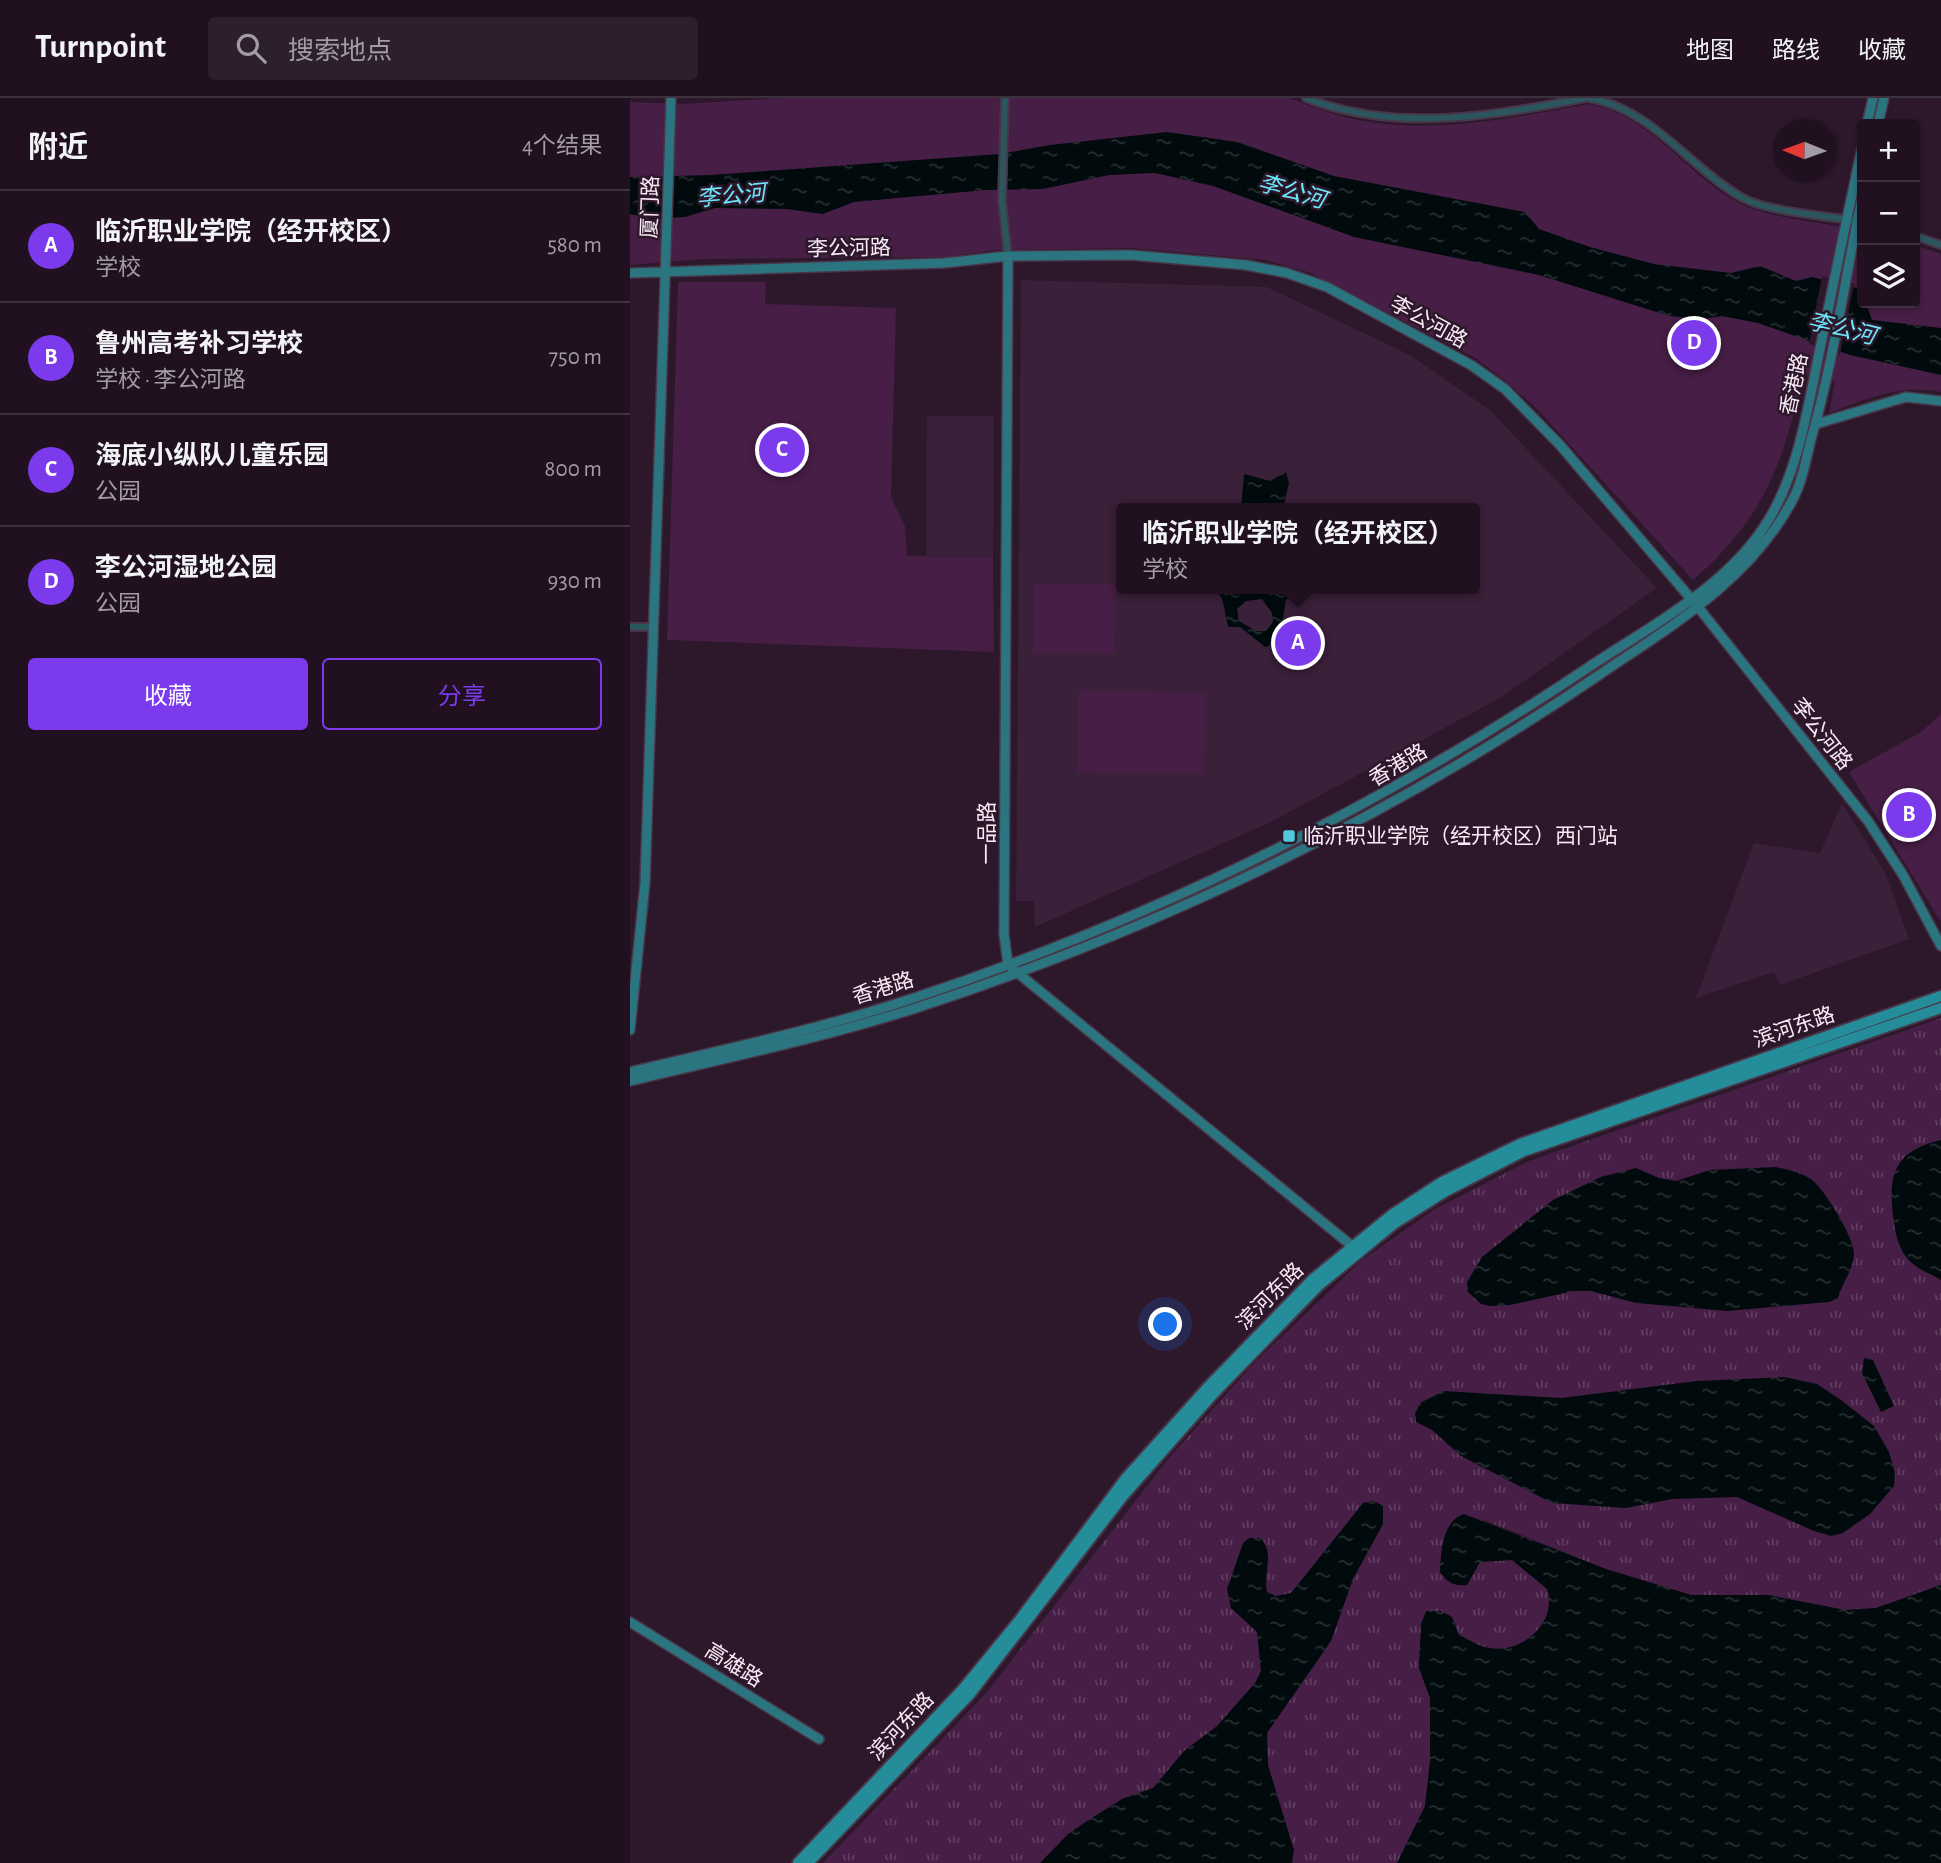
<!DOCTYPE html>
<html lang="zh">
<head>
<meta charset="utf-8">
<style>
	:root { --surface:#211120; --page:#2d1f2d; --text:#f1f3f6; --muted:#a29da5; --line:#3e313e; --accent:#7c3aed }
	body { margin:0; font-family:"Alegreya Sans","Noto Sans SC",sans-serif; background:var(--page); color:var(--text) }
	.controls { position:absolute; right:21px; top:21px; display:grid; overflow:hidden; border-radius:7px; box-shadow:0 2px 5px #0004 }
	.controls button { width:63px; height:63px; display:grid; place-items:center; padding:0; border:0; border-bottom:2px solid var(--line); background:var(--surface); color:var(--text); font:35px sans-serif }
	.compass { position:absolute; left:1143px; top:21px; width:63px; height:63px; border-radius:50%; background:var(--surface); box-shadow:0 2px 5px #0004; rotate:271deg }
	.you { position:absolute; left:536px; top:1227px; width:24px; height:24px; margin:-18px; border:5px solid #fff; border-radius:50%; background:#1a73e8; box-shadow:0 0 0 10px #1a73e833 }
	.badge { display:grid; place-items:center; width:46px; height:46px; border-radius:50%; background:var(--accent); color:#fff; font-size:23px; font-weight:700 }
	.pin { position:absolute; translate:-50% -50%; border:4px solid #fff; box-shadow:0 2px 7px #0006 }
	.popup { position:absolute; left:486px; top:405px; width:364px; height:91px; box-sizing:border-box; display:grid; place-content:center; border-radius:7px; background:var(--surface); filter:drop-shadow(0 2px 5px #0005); font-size:23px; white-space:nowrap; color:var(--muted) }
	.popup b { font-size:26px; color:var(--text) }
	.popup::after { content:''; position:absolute; left:50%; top:100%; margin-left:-14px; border:14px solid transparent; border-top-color:var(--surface) }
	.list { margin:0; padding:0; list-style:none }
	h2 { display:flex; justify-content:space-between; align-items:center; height:91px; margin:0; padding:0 28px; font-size:30px }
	h2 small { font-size:23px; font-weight:400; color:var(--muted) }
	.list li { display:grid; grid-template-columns:46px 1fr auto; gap:21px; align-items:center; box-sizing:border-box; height:112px; padding:0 28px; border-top:2px solid var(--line) }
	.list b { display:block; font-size:26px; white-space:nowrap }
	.list p { margin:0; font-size:23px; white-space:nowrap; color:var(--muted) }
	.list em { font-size:23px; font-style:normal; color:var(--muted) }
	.actions { display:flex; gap:14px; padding:21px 28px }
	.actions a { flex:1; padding:16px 0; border:2px solid var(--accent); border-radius:7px; text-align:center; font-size:24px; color:var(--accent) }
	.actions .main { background:var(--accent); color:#fff }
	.icon { flex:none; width:38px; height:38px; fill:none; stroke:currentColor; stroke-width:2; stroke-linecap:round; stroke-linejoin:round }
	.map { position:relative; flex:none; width:1311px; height:1765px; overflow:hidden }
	header { display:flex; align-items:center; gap:42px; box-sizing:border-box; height:98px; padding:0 35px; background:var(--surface); border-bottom:2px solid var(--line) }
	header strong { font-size:33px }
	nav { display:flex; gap:38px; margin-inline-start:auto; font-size:24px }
	.search { width:490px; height:63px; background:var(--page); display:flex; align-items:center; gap:18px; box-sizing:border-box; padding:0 24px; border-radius:7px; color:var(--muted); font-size:26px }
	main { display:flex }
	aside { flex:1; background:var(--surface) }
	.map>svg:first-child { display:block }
</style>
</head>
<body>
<header>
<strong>Turnpoint</strong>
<div class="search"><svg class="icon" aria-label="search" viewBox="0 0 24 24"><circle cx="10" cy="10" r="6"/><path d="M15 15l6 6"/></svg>搜索地点</div>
<nav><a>地图</a><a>路线</a><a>收藏</a></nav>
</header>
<main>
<aside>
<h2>附近<small>4个结果</small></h2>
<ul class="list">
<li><span class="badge">A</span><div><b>临沂职业学院（经开校区）</b><p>学校</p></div><em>580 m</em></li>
<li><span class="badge">B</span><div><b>鲁州高考补习学校</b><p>学校 · 李公河路</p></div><em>750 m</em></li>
<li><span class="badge">C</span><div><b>海底小纵队儿童乐园</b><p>公园</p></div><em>800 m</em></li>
<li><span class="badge">D</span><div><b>李公河湿地公园</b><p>公园</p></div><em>930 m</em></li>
</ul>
<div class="actions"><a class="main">收藏</a><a>分享</a></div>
</aside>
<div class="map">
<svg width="1311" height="1765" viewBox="0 0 1311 1765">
	<defs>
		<pattern id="grass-tufts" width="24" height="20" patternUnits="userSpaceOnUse" patternTransform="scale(1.75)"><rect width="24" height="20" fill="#471e45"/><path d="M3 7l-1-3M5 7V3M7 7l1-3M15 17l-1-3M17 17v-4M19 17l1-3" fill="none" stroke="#623f61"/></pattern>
		<pattern id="water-ripples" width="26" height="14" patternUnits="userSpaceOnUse" patternTransform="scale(1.75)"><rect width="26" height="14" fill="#010b0e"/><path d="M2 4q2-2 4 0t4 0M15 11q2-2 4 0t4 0" fill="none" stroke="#272f32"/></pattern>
	</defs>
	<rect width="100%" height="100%" fill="#2c172b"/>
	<path fill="#3a2039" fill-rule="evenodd" d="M391,182l246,7 141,67 82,56 167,178 -157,110 -231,125 -234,104 -1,-26h-18zM491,410h354v81h-354z
		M297,318h67l-1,141 -67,-1z
		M1212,705l43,69 24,67 -129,46 -6,-13 -78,26 58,-155 66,10z"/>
	<path fill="url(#grass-tufts)" d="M1311,920v567l-65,23 -31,2 -77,-15h-77l-85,-26 -122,-49 -5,42 33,-2 36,29c9,34 -26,65 -59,59 -10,-1 -21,-9 -30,-13l-7,-18 -32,26 -1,25 11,30v63l-5,45 -28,57h-574l164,-171 181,-233 86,-96 108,-103 73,-51 94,-48z"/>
	<path fill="#471e45" d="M150,0h509c17,6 34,13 52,18 80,21 167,3 247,-12 61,9 100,73 153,100 30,15 86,18 121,27v72h53v-58l26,9v138c-41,-8 -74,6 -112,21l6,-32 -32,-7c-20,91 -39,144 -110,206l-155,-170 -31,-28 -32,-24 -164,-85 -46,-13 -133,-12 -135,2 -51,7 -242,2 -74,6v-163l53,2z
		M48,184h88l-1,22 131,4 -5,189 14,29 2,30 86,1 1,95 -327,-12z
		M404,486h82l-1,70 -82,-1z
		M449,592l126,3 -1,81 -127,-2z
		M1311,616v208l-92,-150 72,-40z"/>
	<path fill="url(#water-ripples)" fill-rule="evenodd" d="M537,34l70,10 97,34 191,36 14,17 51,18 64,17 77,9 29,-7 36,15 16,-4 49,12 1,14h4l6,17 69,8v47l-91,-20 -92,-32 -36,-7 -21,3 -32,-3 -130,-41 -185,-38 -141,-51 -58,-13 -46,2 -66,14 -57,1 -132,12 -31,12 -37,-5 -71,-1 -30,9 -33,2 -22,-5v-37l81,-2 289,-21 50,-9z
		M656,374l3,11 -6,25h-42l3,-34 26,7z
		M582,491h86l-12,11 -7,41 -14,6 -25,-20h-11c-7,-14 -1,-30 -17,-38zM632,501l10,14 1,9 -7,9h-10l-17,-10 -2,-12 9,-8z
		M1311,1042v140c-9,-6 -20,-9 -28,-16 -15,-13 -18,-31 -20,-49 -5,-44 3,-64 48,-75z
		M1146,1069c13,3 24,5 35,12 13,9 43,59 43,74 0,16 -12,30 -16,45l-9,4 -101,9 -92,-8 -45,-12h-17l-64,14 -20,1 -9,-2 -13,-12 -1,-10 15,-25 71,-57 48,-23 35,-9 23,10 17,3 34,-11z
		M1234,1260l9,2 21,46 -13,6 -19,-39z
		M1154,1279l33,7 24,16 33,26 15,26 6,21 -1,13 -24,28 -27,19 -12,3 -17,-5 -77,-34 -65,2 -46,9 -74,-5 -91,-47 -29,-26 -16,-8 -1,-8 5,-11 24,-12 117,7 136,-17z
		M744,1403l9,5v18l-30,55 -22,62 -64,92 1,32 26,85 -2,13h-252l28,-29 19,-13 35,-22 31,-11 31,-37 33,-25 38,-43 6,-12 -4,-39 -26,-24 -4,-19 16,-46 6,-5h12c14,17 2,34 6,54l9,4 15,-3 72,-90z
		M834,1416l142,55 85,26h77l77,15 31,-2 65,-23v278h-544l28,-57 5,-45v-63l-11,-30 2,-44 5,-13h15l11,6 7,18c9,4 20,12 30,13 33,6 69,-25 58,-59l-35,-29 -32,2 -13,23c-14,1 -19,-2 -27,-13 1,-20 2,-51 24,-58z"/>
	<path fill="#2c172b" d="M1192,178l32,8 -14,71 -31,-11z"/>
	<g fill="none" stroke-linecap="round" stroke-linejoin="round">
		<defs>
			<path id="street" d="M375,0l-3,102 6,56
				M676,0c88,35 189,18 279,0
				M959,0c63,11 99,68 152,99 25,15 91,19 121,25
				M1285,138l26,9
				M0,529h22"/>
			<path id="secondary" d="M1237,26l6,-26
				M1248,26l6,-26
				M378,158l-4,678 4,31 344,281
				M0,175l314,-10 64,-7 123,-1 115,10 41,8 40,14 144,78 34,24 55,56 138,162 170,214 35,54 38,71
				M1186,326l90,-27 35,4
				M0,932l15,-147 26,-785
				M0,974c95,-23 191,-43 284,-74 239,-79 466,-191 675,-331 60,-40 134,-78 175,-140 35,-52 44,-122 57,-183 13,-65 27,-131 41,-196
				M0,983c96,-23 192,-43 286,-73 242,-79 473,-190 683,-333 72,-49 150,-94 193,-174 10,-18 14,-42 19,-62 23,-79 34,-161 51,-241
				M0,1524l189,117"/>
			<path id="primary" d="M168,1765l165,-174 55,-67 108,-144 81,-90 106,-109 80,-65 49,-32 78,-38 421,-148
				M178,1765l162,-169 153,-198 91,-103 104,-107 77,-63 51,-32 78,-40 417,-143"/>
		</defs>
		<use href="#street" stroke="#493548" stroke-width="10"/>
		<use href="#secondary" stroke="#493548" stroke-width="12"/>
		<use href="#primary" stroke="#493548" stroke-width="14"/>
		<use href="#street" stroke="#2c565d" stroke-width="6"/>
		<use href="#secondary" stroke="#2b7580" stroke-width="9"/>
		<use href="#primary" stroke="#258c9a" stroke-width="10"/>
	</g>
	<rect fill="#53cadc" stroke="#2c172b" stroke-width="2.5" x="652" y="731" width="14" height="14" rx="3.5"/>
	<g text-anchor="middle" stroke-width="5" stroke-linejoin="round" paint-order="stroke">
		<g font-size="21" fill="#f9eaf7" stroke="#2c172b">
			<text transform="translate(20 109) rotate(-88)" y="7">厦门路</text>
			<text transform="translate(219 150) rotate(-1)" y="7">李公河路</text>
			<text transform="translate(799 224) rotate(29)" y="7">李公河路</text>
			<text transform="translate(1164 286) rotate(-78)" y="7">香港路</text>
			<text transform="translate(1192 636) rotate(52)" y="7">李公河路</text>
			<text transform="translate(768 667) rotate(-30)" y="7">香港路</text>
			<text transform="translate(357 735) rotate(-90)" y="7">一品路</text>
			<text transform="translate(253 890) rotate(-17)" y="7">香港路</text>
			<text transform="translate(1164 929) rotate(-19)" y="7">滨河东路</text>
			<text transform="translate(640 1198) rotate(-45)" y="7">滨河东路</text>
			<text transform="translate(104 1567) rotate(32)" y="7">高雄路</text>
			<text transform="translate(271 1628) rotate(-47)" y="7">滨河东路</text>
		</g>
		<g font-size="21" fill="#f9eaf7" stroke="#2c172b" text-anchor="start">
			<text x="673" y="745">临沂职业学院（经开校区）西门站</text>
		</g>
		<g font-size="23" font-style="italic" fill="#6ee6f9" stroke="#2c172b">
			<text transform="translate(662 93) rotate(16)" y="8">李公河</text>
			<text transform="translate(101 97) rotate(-5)" y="8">李公河</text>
			<text transform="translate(1212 230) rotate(14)" y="8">李公河</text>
		</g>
	</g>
</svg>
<div class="controls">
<button>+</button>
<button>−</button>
<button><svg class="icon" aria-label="layers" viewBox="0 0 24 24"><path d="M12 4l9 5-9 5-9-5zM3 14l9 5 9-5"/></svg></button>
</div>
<svg class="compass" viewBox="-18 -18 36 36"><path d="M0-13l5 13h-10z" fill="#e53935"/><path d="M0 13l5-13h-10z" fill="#a29da5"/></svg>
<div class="you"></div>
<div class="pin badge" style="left:668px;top:545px">A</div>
<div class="popup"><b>临沂职业学院（经开校区）</b>学校</div>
<div class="pin badge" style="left:1279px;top:717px">B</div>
<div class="pin badge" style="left:152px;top:352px">C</div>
<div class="pin badge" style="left:1064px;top:245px">D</div>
</div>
</main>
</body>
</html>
